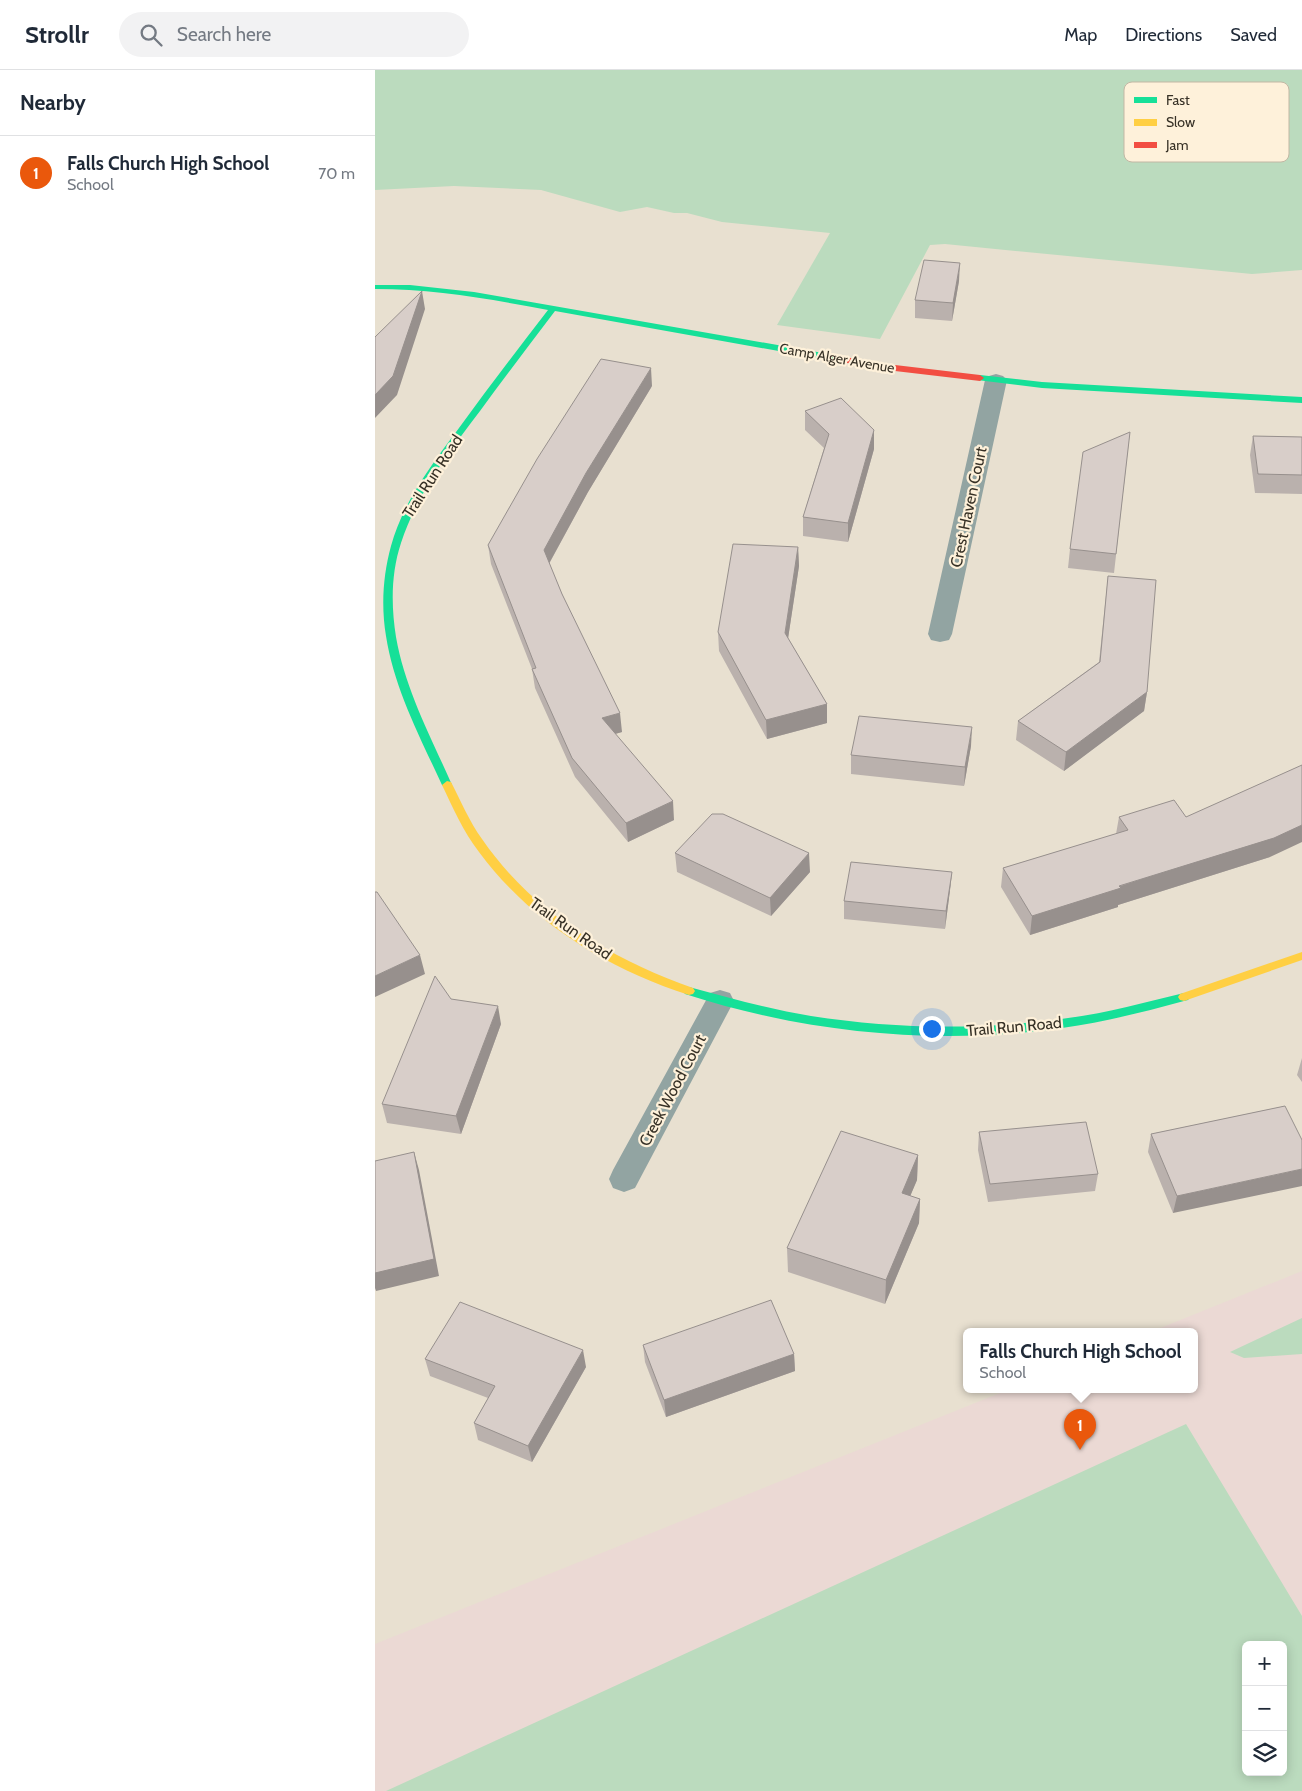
<!DOCTYPE html>
<html lang="en">
<head>
<meta charset="utf-8">
<style>
	:root { --surface:#fff; --page:#f2f2f3; --text:#1f2937; --muted:#747a83; --line:#e0e1e3; --accent:#ea580c }
	body { margin:0; font-family:Cabin,sans-serif; background:var(--page); color:var(--text) }
	.controls { position:absolute; right:15px; bottom:15px; display:grid; overflow:hidden; border-radius:8px; box-shadow:0 2px 12px #0003 }
	.controls button { width:45px; height:45px; display:grid; place-items:center; padding:0; border:0; border-bottom:1px solid var(--line); background:var(--surface); color:var(--text); font:25px sans-serif }
	.you { position:absolute; left:556px; top:958px; width:18px; height:18px; margin:-12px; border:4px solid #fff; border-radius:50%; background:#1a73e8; box-shadow:0 0 0 8px #1a73e833 }
	.badge { display:grid; place-items:center; width:32px; height:32px; border-radius:50%; background:var(--accent); color:#fff; font-size:16px; font-weight:700 }
	.pin { position:absolute; translate:-50% -41px; filter:drop-shadow(0 1px 2px #0008) }
	.pin::after { content:''; position:absolute; top:26px; width:18px; height:15px; background:inherit; clip-path:polygon(0 0,100% 0,50% 100%) }
	.popup { position:absolute; left:588px; top:1258px; width:235px; height:65px; box-sizing:border-box; display:grid; place-content:center; border-radius:8px; background:var(--surface); filter:drop-shadow(0 1px 4px #0005); font-size:16px; white-space:nowrap; color:var(--muted) }
	.popup b { font-size:19px; color:var(--text) }
	.popup::after { content:''; position:absolute; left:50%; top:100%; margin-left:-10px; border:10px solid transparent; border-top-color:var(--surface) }
	.list { margin:0; padding:0; list-style:none }
	h2 { display:flex; justify-content:space-between; align-items:center; height:65px; margin:0; padding:0 20px; font-size:21px }
	h2 small { font-size:16px; font-weight:400; color:var(--muted) }
	.list li { display:grid; grid-template-columns:32px 1fr auto; gap:15px; align-items:center; box-sizing:border-box; height:75px; padding:0 20px; border-top:1px solid var(--line) }
	.list b { display:block; font-size:19px; white-space:nowrap }
	.list p { margin:0; font-size:16px; white-space:nowrap; color:var(--muted) }
	.list em { font-size:16px; font-style:normal; color:var(--muted) }
	.icon { flex:none; width:28px; height:28px; fill:none; stroke:currentColor; stroke-width:2; stroke-linecap:round; stroke-linejoin:round }
	.map { position:relative; flex:none; width:927px; height:1721px; overflow:hidden }
	header { display:flex; align-items:center; gap:30px; box-sizing:border-box; height:70px; padding:0 25px; background:var(--surface); border-bottom:1px solid var(--line) }
	header strong { font-size:24px }
	nav { display:flex; gap:28px; margin-inline-start:auto; font-size:18px }
	.search { width:350px; height:45px; background:var(--page); display:flex; align-items:center; gap:12px; box-sizing:border-box; padding:0 18px; border-radius:28px; color:var(--muted); font-size:19px }
	main { display:flex }
	aside { flex:1; background:var(--surface) }
	.map>svg:first-child { display:block }
</style>
</head>
<body>
<header>
<strong>Strollr</strong>
<div class="search"><svg class="icon" aria-label="search" viewBox="0 0 24 24"><circle cx="10" cy="10" r="6"/><path d="M15 15l6 6"/></svg>Search here</div>
<nav><a>Map</a><a>Directions</a><a>Saved</a></nav>
</header>
<main>
<aside>
<h2>Nearby<small></small></h2>
<ul class="list">
<li><span class="badge">1</span><div><b>Falls Church High School</b><p>School</p></div><em>70 m</em></li>
</ul>
</aside>
<div class="map">
<svg width="927" height="1721" viewBox="0 0 927 1721">
	<rect width="100%" height="100%" fill="#e8e0d0"/>
	<path fill="#ebd9d4" fill-rule="evenodd" d="M927,1201v520h-927v-147l635,-255h184v-58h-41zM871,1575h37v127h-37z"/>
	<path fill="#bbdbbe" fill-rule="evenodd" d="M0,0h927v200l-50,4 -307,-30 -15,1 -50,94 -103,-14 53,-92 -108,-11 -35,-9h-13l-27,-6 -27,5 -79,-22 -87,-4 -79,4z
		M927,1248v36l-58,4 -14,-6z
		M811,1354l116,192v175h-916zM871,1575h37v127h-37z"/>
	<g fill="none" stroke-linecap="round" stroke-linejoin="round">
		<path fill="#92a4a2" fill-rule="evenodd" d="M621,304l7,2 4,4 -55,254 -3,6 -9,2 -9,-2 -3,-6 57,-254 4,-4z
			M345,920l10,3 4,8 -99,187 -11,4 -11,-4 -4,-9 4,-9 97,-177z"/>
		<path fill="#16e098" fill-rule="evenodd" d="M0,215h35l64,7 366,64 4,3 -4,3 -285,-51c-25,33 -50,66 -75,100 -31,41 -63,83 -79,132 -10,30 -10,63 -5,94 9,52 35,100 56,148l-5,4 -5,-4c-22,-48 -48,-97 -56,-149 -5,-30 -3,-61 5,-90 12,-44 41,-82 68,-118 29,-40 59,-79 89,-118 -58,-11 -114,-21 -173,-21z
			M605,305l62,7 260,15v6l-260,-15 -65,-8v-4z
			M314,917c40,11 81,22 122,29 83,13 168,14 250,3 42,-5 82,-16 123,-26l4,1 2,3 -2,3 -4,1c-40,11 -80,21 -122,27 -126,18 -256,5 -377,-34l-2,-3 2,-3z"/>
		<path fill="#ffcf43" fill-rule="evenodd" d="M72,711l4,1c10,19 18,39 31,57 50,73 129,120 211,149l2,3 -2,3 -4,1c-82,-26 -159,-74 -210,-143 -16,-21 -26,-44 -37,-67z
			M927,882v8l-118,41 -4,-1 -2,-3 2,-3z"/>
		<path fill="#f24e42" fill-rule="evenodd" d="M465,286l38,7 102,12 4,3 -4,3 -102,-12 -41,-8v-4z"/>
	</g>
	<path fill="#bab1ad" d="M584,211l-7,40 -37,-3v-18z
		M277,316l-64,106 -39,72 73,168 -7,2 59,86 -46,22 -53,-65 -40,-89 -3,-19 -41,-105 -3,-19z
		M430,341l69,19v19l-26,93 -45,-6v-19l21,-69 -19,-18z
		M755,362l-16,141 -46,-5 2,-19z
		M878,366l49,1v57l-47,-1 -5,-38z
		M423,477l1,19 -11,72 39,66v19l-60,16 -48,-88 -1,-19z
		M733,506l39,116 -3,19 -80,60 -48,-31 2,-19 81,-59z
		M596,676l-7,40 -113,-12v-19z
		M744,747h67l84,40 -152,48v2l-88,28 -29,-48 2,-19 113,-34z
		M300,783l135,19 -39,44 -94,-44z
		M577,802l-2,18 -5,39 -101,-10v-18z
		M126,954l-40,110 -74,-11 -5,-19z
		M927,988v24l-5,-7z
		M910,1036l-112,107 -25,-61 3,-18z
		M604,1062l119,42 -3,17 -107,11 -10,-52z
		M543,1085l-1,25 -7,16 10,3 -1,24 -34,81 -97,-32 -1,-24z
		M268,1275l151,9 1,17 -129,46 -21,-55z
		M50,1289l161,8 -54,95 -54,-22 -4,-17 14,-25 -58,-22z"/>
	<path fill="#97908d" d="M585,193l-1,18 -7,40 1,-18z
		M47,221l3,18 -28,86 -22,23v-23z
		M276,298l1,18 -64,106 -42,77 -2,-19 42,-77z
		M499,360v19l-26,93v-19z
		M423,477l1,19 -13,86 -1,-19z
		M772,622l-3,19 -80,60 2,-19z
		M452,634v19l-60,16 -1,-19z
		M245,643l2,19 -18,5 -2,-19z
		M597,657l-1,19 -7,40 1,-19z
		M298,731l1,19 -46,22 -2,-19z
		M927,755v17l-32,15 -152,48v2l-88,28 2,-19z
		M434,783l1,19 -39,44 -1,-18z
		M577,802l-2,18 -5,39 1,-18z
		M45,885l5,19 -50,23v-21z
		M123,936l3,18 -40,110 -5,-18z
		M39,1082l5,18 20,106 -63,15 -1,-3v-15z
		M543,1085l-1,25 -16,38 1,-25z
		M927,1099v17l-129,27 4,-17z
		M545,1129l-1,24 -34,81 1,-24z
		M208,1280l3,17 -54,95 -4,-16z
		M419,1284l1,17 -129,46 -2,-17z"/>
	<path fill="#d8cec9" stroke="#97908d" d="M549,190l36,3 -7,40 -38,-3z
		M47,221l-29,85 -18,19v-58z
		M226,289l50,9 -65,105 -42,77 18,44 58,119 -18,5 71,83 -47,22 -54,-65 -40,-89 4,-1 -48,-123 49,-86z
		M466,328l33,32 -26,93 -45,-6 26,-83 -24,-23z
		M755,362l-14,122 -46,-5 13,-97z
		M878,366l49,1v38l-44,-1z
		M358,474l65,3 -13,86 42,71 -61,16 -48,-88z
		M733,506l48,4 -9,112 -81,60 -48,-31 82,-59z
		M484,646l113,11 -7,40 -114,-12z
		M927,695v60l-28,13 -155,48 2,2 -89,28 -29,-48 125,-38 -9,-13 55,-17 12,17z
		M337,744h11l86,39 -39,45 -95,-45z
		M476,792l101,10 -6,39 -102,-10z
		M0,822h2l43,63 -45,21z
		M60,906l16,23 47,7 -42,110 -74,-12z
		M910,1036l17,34v29l-125,27 -26,-62z
		M711,1052l12,52 -108,10 -11,-52z
		M466,1061l77,24 -16,38 18,6 -34,81 -99,-32z
		M39,1082l20,107 -59,14v-112z
		M396,1230l23,54 -130,46 -21,-55z
		M85,1232l123,48 -55,96 -54,-23 21,-37 -70,-27z"/>
	<g text-anchor="middle" stroke-width="4.5" stroke-linejoin="round" paint-order="stroke">
		<g font-size="14" fill="#373126" stroke="#fef1da">
			<text transform="translate(462 288) rotate(10)" y="5">Camp Alger Avenue</text>
		</g>
		<g font-size="16" fill="#373126" stroke="#fef1da">
			<text transform="translate(57 406) rotate(-57)" y="6">Trail Run Road</text>
			<text transform="translate(593 437) rotate(-78)" y="6">Crest Haven Court</text>
			<text transform="translate(196 858) rotate(35)" y="6">Trail Run Road</text>
			<text transform="translate(639 956) rotate(-5)" y="6">Trail Run Road</text>
			<text transform="translate(297 1020) rotate(-62)" y="6">Creek Wood Court</text>
		</g>
	</g>
	<rect x="749" y="12" width="165" height="80" rx="8" fill="#fef1da" stroke="#c2b7a4" stroke-width="1"/>
	<rect x="759" y="27" width="23" height="6" fill="#16e098"/>
	<rect x="759" y="49" width="23" height="7" fill="#ffcf43"/>
	<rect x="759" y="72" width="23" height="6" fill="#f24e42"/>
	<g font-size="14" fill="#373126">
		<text x="791" y="35">Fast</text>
		<text x="791" y="57">Slow</text>
		<text x="791" y="80">Jam</text>
	</g>
</svg>
<div class="controls">
<button>+</button>
<button>−</button>
<button><svg class="icon" aria-label="layers" viewBox="0 0 24 24"><path d="M12 4l9 5-9 5-9-5zM3 14l9 5 9-5"/></svg></button>
</div>
<div class="you"></div>
<div class="pin badge" style="left:705px;top:1380px">1</div>
<div class="popup"><b>Falls Church High School</b>School</div>
</div>
</main>
</body>
</html>
